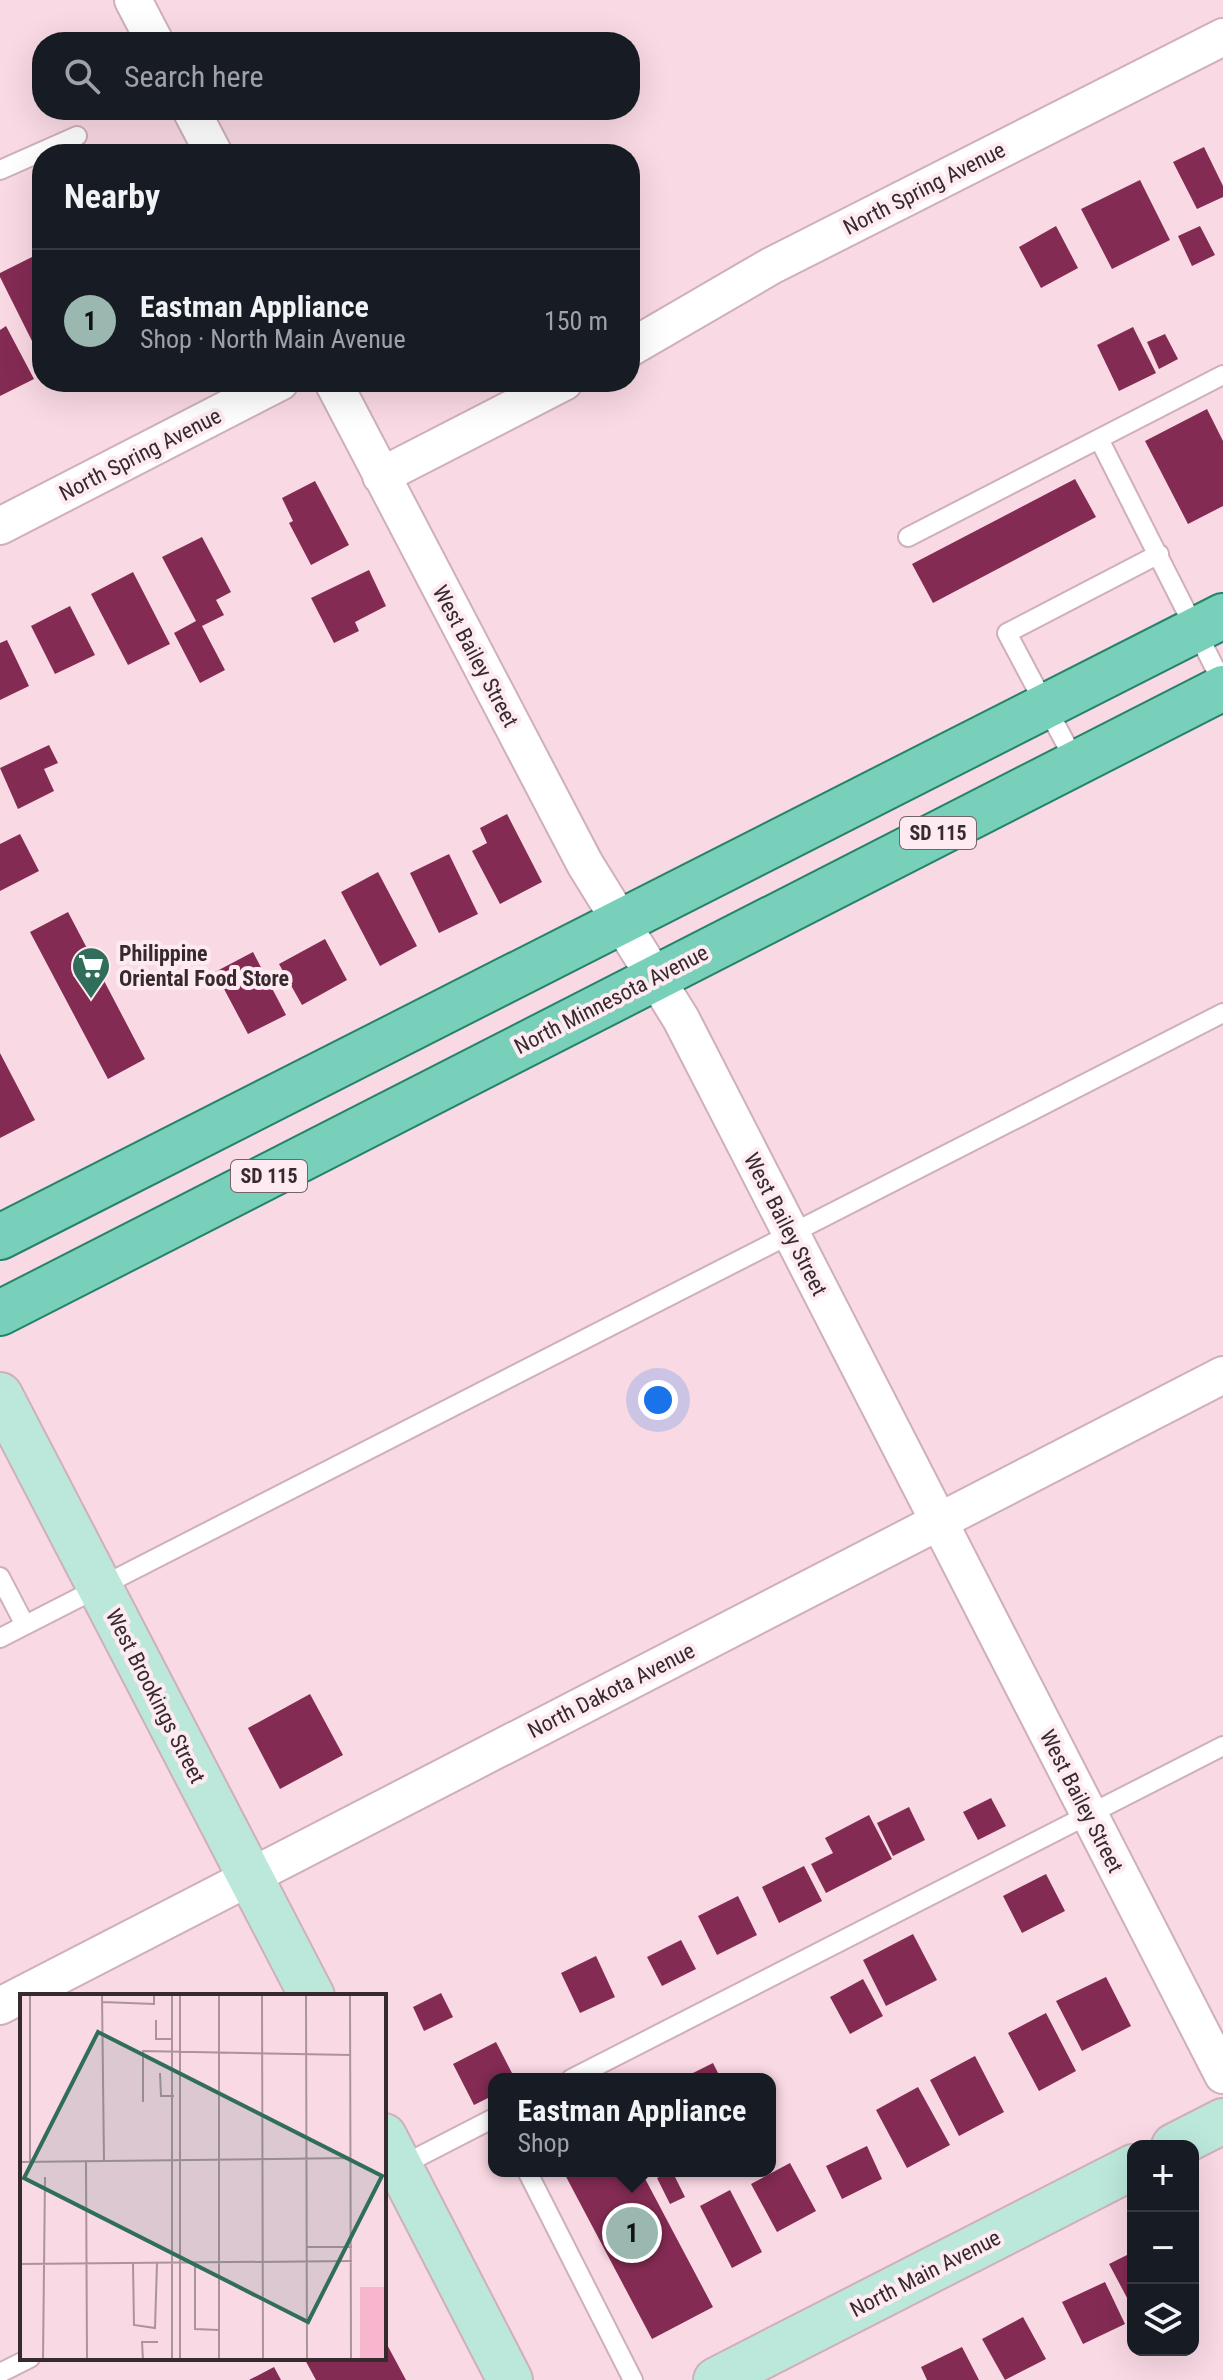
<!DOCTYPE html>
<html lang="en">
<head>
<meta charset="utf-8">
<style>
	:root { --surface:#171b24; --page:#242831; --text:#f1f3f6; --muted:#9ea1a6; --line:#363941; --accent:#9ab7b0 }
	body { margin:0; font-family:"Roboto Condensed",sans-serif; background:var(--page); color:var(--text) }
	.controls { position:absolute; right:24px; bottom:24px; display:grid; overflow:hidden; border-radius:16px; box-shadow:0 8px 32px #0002 }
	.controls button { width:72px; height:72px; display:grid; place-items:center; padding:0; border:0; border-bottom:2px solid var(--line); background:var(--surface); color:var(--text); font:40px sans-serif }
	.you { position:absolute; left:658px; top:1400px; width:28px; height:28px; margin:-20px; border:6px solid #fff; border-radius:50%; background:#1a73e8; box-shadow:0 0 0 12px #1a73e833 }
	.badge { display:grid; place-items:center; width:52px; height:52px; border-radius:50%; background:var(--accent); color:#111; font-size:26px; font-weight:700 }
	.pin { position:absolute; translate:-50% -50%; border:4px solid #fff; box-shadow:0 2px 8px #0006 }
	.popup { position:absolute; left:488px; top:2073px; width:288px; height:104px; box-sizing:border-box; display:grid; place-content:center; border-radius:16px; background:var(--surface); filter:drop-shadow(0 2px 6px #0005); font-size:26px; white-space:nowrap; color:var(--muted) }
	.popup b { font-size:30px; color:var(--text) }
	.popup::after { content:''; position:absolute; left:50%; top:100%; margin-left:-16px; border:16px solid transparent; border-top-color:var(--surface) }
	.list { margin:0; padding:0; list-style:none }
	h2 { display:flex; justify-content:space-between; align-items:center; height:104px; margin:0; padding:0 32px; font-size:34px }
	h2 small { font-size:26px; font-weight:400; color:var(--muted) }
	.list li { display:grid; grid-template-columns:52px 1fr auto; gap:24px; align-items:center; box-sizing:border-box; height:144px; padding:0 32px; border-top:2px solid var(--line) }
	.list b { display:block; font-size:30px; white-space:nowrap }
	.list p { margin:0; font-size:26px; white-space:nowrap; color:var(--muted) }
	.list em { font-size:26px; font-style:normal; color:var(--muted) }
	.icon { flex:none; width:44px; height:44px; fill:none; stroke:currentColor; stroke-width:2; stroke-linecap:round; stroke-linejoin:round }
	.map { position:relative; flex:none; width:1223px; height:2380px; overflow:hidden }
	.search { position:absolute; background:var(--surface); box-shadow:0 8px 32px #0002; left:32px; top:32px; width:608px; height:88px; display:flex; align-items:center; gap:20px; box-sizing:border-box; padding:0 28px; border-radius:32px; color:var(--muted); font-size:30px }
	.panel { position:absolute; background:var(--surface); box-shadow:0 8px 32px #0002; left:32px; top:144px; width:608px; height:248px; border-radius:32px }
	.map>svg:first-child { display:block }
</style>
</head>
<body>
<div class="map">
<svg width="1223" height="2380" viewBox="0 0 1223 2380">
	<rect width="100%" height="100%" fill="#f9d9e4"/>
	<path fill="#842b53" d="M1204,147l19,39v11l-26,12 -24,-47z
		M1140,180l30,60 -58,29 -31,-60z
		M1056,226l22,42 -37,20 -22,-41z
		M1200,226l15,29 -23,11 -14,-30z
		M42,252v109l-42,-84v-4z
		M6,326l28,53 -34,17v-66z
		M1133,327l23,46 -37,18 -22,-46z
		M1165,334l13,25 -19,10 -12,-27z
		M1207,409l16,32v65l-35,18 -43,-83z
		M1075,479l21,38 -163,86 -21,-39z
		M315,481l34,64 -38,20 -22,-42 4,-2 -11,-23z
		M202,537l29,55 -15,8 8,15 -22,11 23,44 -25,13 -26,-50 22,-12 -34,-64z
		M369,570l17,36 -31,16 4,9 -25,12 -23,-45z
		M133,572l37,72 -42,21 -37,-71z
		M70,606l25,49 -40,19 -24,-48z
		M7,640l22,46 -29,14v-57z
		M49,745l9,18 -14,6 10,22 -36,18 -18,-41z
		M507,814l35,68 -42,22 -28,-53 15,-8 -7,-15z
		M20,834l19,37 -39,20v-47z
		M449,854l29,60 -39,19 -29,-60z
		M378,872l39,74 -37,20 -39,-74z
		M68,912l77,147 -37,20 -78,-147z
		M325,939l22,41 -45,25 -23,-41z
		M253,952l33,63 -38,19 -33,-62z
		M0,1053l35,67 -35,18z
		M310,1694l33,61 -63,34 -32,-61z
		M991,1798l15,28 -28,14 -15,-28z
		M909,1807l16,33 -32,16 -16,-33z
		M869,1815l23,44 -66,34 -15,-29 22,-11 -8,-15z
		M804,1866l18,35 -43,22 -17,-36z
		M1046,1874l19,37 -43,22 -19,-37z
		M738,1896l19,39 -40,20 -19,-39z
		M913,1934l24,46 -51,26 -23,-46z
		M681,1940l15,29 -34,17 -15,-29z
		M596,1956l19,41 -35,16 -19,-40z
		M1106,1977l25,49 -49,25 -26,-50z
		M863,1979l20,37 -33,18 -20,-37z
		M441,1993l12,24 -29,14 -11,-24z
		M1046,2013l30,58 -37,20 -31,-58z
		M496,2042l19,37h-21v16l-20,10 -21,-41z
		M975,2056l29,56 -45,24 -29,-56z
		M713,2063l8,16h-40z
		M918,2087l32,58 -43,23 -31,-58z
		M867,2146l15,33 -40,20 -16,-33z
		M790,2163l26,48 -39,21 -26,-48z
		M563,2171h78l72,136 -61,32z
		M672,2171l13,26 -15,7 -13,-26z
		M730,2190l32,62 -30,16 -32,-62z
		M1133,2252v57l-24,-45z
		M1105,2282l20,42 -42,20 -21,-42z
		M1023,2317l23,42 -41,21 -23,-41z
		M384,2339l22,41h-90l-12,-22h80z
		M962,2347l17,33h-52l-6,-13z
		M274,2367l7,13h-32z"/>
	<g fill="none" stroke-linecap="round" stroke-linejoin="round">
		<defs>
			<path id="lane" d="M0,170l77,-34
				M1099,439l124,245
				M908,537l315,-162
				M1076,763l-69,-130 152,-79
				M0,1577l25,48
				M0,1638l1223,-625
				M571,2079l652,-333
				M397,2168l97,-50
				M527,2171l106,209
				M0,2373l30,-15"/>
			<path id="street" d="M133,0l22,42
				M191,110l23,44
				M630,348l141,-82 452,-229
				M333,382l252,482 96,155 542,1056
				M381,476l183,-94
				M0,526l280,-144
				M0,2006l1223,-631"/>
			<path id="secondary" d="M0,1395l312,601
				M384,2136l126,244
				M1174,2146l49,-25
				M716,2380l417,-213"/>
			<path id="primary" d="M0,1237l1223,-621
				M0,1313l1223,-625"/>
		</defs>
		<use href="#lane" stroke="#cfb0ba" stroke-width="22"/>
		<use href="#street" stroke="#cfb0ba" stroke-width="40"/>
		<use href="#secondary" stroke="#cfb0ba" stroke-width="48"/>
		<use href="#primary" stroke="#26826b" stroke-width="48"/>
		<use href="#lane" stroke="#fff" stroke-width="18"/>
		<use href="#street" stroke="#fff" stroke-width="36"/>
		<use href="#secondary" stroke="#bce8dc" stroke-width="44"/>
		<use href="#primary" stroke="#78d0ba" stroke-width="44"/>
	</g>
	<defs>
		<symbol id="supermarket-pin" viewBox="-11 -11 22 30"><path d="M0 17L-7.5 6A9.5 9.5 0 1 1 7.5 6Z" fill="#306e5b" stroke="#feeaf1"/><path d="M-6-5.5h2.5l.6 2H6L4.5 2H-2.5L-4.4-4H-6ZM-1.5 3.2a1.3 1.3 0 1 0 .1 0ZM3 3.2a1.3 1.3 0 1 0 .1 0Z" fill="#fff"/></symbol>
	</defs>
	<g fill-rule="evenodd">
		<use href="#supermarket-pin" x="69" y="944" width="44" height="60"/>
	</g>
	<g text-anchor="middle" stroke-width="8" stroke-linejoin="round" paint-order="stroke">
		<g fill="#feeaf1" stroke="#726468" stroke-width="2">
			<rect x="900" y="817" width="76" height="32" rx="6"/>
			<rect x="231" y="1160" width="76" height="32" rx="6"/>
		</g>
		<g font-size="20" font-weight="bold" fill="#362a2e">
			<text x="938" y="840">SD 115</text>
			<text x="269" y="1183">SD 115</text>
		</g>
		<g font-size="22" fill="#362a2e" stroke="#feeaf1">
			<text transform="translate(924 188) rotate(-27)" y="8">North Spring Avenue</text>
			<text transform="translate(140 454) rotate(-27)" y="8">North Spring Avenue</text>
			<text transform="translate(476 656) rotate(62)" y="8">West Bailey Street</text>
			<text transform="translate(611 999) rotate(-27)" y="8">North Minnesota Avenue</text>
			<text transform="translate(786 1224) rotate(63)" y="8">West Bailey Street</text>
			<text transform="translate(611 1690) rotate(-27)" y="8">North Dakota Avenue</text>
			<text transform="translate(156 1696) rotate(63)" y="8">West Brookings Street</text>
			<text transform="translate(1082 1801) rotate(63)" y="8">West Bailey Street</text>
			<text transform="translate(925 2273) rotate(-27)" y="8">North Main Avenue</text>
		</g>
		<g font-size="22" font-weight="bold" fill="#362a2e" stroke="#feeaf1" text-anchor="start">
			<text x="119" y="961">Philippine<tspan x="119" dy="25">Oriental Food Store</tspan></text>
		</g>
	</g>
	<g transform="translate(20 1994)">
		<rect width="366" height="366" fill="#f9d9e4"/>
		<path d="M366,293v73h-26v-73z" fill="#f7b6cd"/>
		<path fill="none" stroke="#ab939b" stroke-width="2" d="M82,0l2,167M199,0v366M242,0l1,366M286,0l1,366M330,0l1,366M82,8l52,2v-10M136,26v19h17M140,79l1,23h13M123,108v-51l208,4M66,167l1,199M0,168l331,-4M10,168v-168M287,253h45M175,268v67l24,1M113,269l1,62 21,3 2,-65M0,270l332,-3M23,366l2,-183M123,366l-1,-18h16M152,366v-366M160,366v-366"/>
		<path fill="#306e5b" fill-opacity="0.15" stroke="#306e5b" stroke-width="4" d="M78,38l284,144 -74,146 -284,-144z"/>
		<rect width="366" height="366" fill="none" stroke="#362a2e" stroke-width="4"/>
	</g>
</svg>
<div class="controls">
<button>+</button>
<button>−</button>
<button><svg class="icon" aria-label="layers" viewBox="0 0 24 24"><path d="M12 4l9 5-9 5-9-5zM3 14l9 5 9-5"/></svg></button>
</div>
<div class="you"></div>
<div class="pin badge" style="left:632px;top:2233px">1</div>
<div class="popup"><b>Eastman Appliance</b>Shop</div>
<div class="search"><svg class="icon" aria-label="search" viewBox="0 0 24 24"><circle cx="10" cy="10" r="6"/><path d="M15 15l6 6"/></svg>Search here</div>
<section class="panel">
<h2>Nearby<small></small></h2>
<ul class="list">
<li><span class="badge">1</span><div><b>Eastman Appliance</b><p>Shop · North Main Avenue</p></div><em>150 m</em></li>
</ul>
</section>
</div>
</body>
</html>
